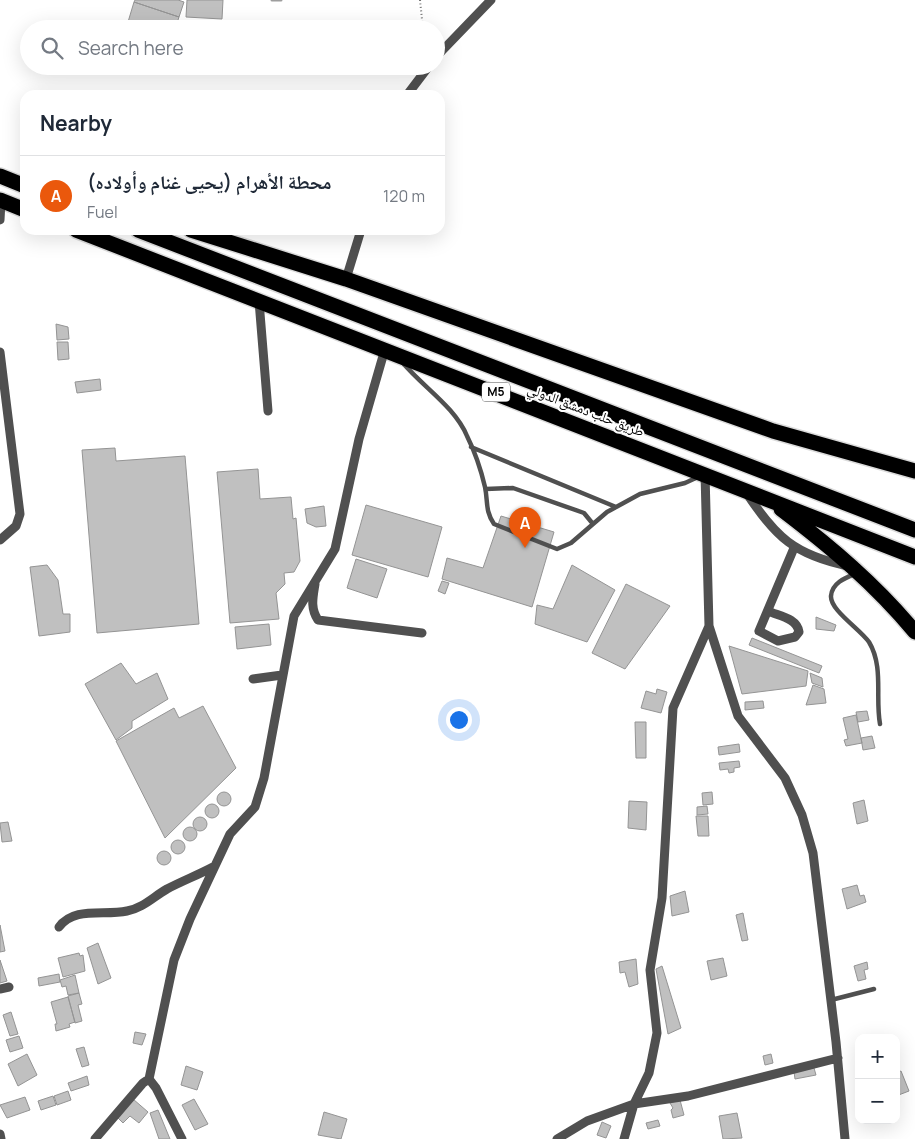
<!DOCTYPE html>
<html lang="en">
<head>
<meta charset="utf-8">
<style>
	:root { --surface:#fff; --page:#f2f2f3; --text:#1f2937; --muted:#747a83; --line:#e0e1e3; --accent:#ea580c }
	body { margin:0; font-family:Manrope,"Noto Naskh Arabic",sans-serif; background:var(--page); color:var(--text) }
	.controls { position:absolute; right:15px; bottom:15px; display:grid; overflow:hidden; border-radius:10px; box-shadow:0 5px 20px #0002 }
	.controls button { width:45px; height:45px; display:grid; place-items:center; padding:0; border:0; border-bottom:1px solid var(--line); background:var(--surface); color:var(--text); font:25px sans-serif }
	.you { position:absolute; left:458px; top:719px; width:18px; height:18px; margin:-12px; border:4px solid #fff; border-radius:50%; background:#1a73e8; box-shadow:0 0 0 8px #1a73e833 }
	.badge { display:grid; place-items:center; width:32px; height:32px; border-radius:50%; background:var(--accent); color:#fff; font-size:16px; font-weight:700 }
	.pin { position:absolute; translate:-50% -41px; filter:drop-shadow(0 1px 2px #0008) }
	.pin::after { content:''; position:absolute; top:26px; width:18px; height:15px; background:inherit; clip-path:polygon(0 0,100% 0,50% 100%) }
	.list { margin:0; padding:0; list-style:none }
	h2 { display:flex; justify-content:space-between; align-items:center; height:65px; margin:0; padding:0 20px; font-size:21px }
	h2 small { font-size:16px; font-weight:400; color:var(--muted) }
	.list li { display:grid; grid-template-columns:32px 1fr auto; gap:15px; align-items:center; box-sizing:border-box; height:80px; padding:0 20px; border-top:1px solid var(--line) }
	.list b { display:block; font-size:19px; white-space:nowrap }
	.list p { margin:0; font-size:16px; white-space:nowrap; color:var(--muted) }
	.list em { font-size:16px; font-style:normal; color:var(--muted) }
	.icon { flex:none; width:28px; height:28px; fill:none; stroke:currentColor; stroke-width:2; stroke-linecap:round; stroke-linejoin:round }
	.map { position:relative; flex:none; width:915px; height:1139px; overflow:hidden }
	.search { position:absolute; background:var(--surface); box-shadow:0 5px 20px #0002; left:20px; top:20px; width:425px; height:55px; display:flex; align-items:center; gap:12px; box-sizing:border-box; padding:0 18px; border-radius:28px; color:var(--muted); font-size:19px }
	.panel { position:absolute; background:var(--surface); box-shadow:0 5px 20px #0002; left:20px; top:90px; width:425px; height:145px; border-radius:15px }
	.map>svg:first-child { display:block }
</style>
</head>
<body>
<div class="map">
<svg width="915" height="1139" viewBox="0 0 915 1139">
	<rect width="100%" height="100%" fill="#fff"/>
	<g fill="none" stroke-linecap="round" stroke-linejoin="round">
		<path stroke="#9e9e9e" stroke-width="3" d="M272,0h9"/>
	</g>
	<path fill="#c0c0c0" stroke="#949494" d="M135,0h43l6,2 -5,15 -45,-15z
		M187,0h36l-1,19 -36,-2z
		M134,2l45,15 -4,12h-25l-22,-7z
		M56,324l12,3 1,12 -12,1z
		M57,342h11l1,17 -11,1z
		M100,379l1,11 -24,3 -2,-11z
		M115,448l1,13 69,-5 14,168 -102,9 -15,-183z
		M258,469l2,30 31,-2 2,22 3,-1 4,43 -6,11 -10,1 1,11 -9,9 3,26 -49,4 -13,-151z
		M366,505l76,22 -14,50 -76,-22z
		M324,506l2,20 -10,1 -9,-4 -2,-14z
		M501,516l53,16 -22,75 -90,-28 5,-21 36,10z
		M356,559l31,10 -10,29 -30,-10z
		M47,565l11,15 5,34h7v18l-31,4 -9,-69z
		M572,565l43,25 -28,52 -52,-18 2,-19 16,4z
		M442,581l7,2 -4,11 -7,-3z
		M626,584l44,22 -45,63 -33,-16z
		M816,617l20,8 -2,6 -18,-2z
		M269,624l2,21 -34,4 -2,-22z
		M752,638l70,28 -3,7 -70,-28z
		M729,646l79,25 -2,15 -64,8z
		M121,663l15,21 21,-11 11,26 -36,22v7l-16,12 -31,-56z
		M810,673l12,5 1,9 -11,-4z
		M813,685l11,4 2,14 -20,2z
		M657,689l10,3 -6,21 -20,-5 5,-17 10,3z
		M763,701l1,7 -19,2v-8z
		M203,706l33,62 -71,70 -49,-97 58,-33 5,10z
		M867,711l2,9 -11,2 -2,-10z
		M856,715l6,28 -16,3 -2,-6 4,-1 -5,-21z
		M635,722h11v36h-10z
		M872,736l3,12 -12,2 -2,-12z
		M739,744l1,8 -21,3 -1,-8z
		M739,761l1,6 -6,1v4l-5,1 -1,-4 -8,1 -1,-7z
		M217 799a7 7 0 1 1 14 0a7 7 0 1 1-14 0Z
		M712,792l1,12 -10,1 -1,-12z
		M864,800l4,21 -11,3 -4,-21z
		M629,801l18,1 -1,28 -18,-2z
		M205 811a7 7 0 1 1 14 0a7 7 0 1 1-14 0Z
		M707,806l1,8 -11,1v-8z
		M696,816h12l1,20h-11z
		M193 824a7 7 0 1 1 14 0a7 7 0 1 1-14 0Z
		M8,822l4,19 -10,1 -2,-19z
		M183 834a7 7 0 1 1 14 0a7 7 0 1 1-14 0Z
		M171 847a7 7 0 1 1 14 0a7 7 0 1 1-14 0Z
		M157 858a7 7 0 1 1 14 0a7 7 0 1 1-14 0Z
		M857,885l3,11 4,-1 2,7 -19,7 -5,-20z
		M685,891l4,21 -17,4 -2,-20z
		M743,913l5,27 -6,1 -6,-26z
		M0,925l5,26 -5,1z
		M98,943l13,35 -13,6 -11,-36z
		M79,953l1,3 3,-1 2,16 -22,6 -5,-19z
		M723,958l4,18 -16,4 -4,-19z
		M636,959l2,25 -9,3 -4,-15 -5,1 -1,-11z
		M0,960l7,21 -7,2z
		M867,962l1,7 -4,1 2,9 -8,2 -4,-15z
		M662,966l19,62 -13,6 -12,-65z
		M59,974l1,8 -21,4 -1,-8z
		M75,975l4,18 -11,2 -2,-9 -4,1 -2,-7z
		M79,993l3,11 -4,1 4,16 -7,2 -7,-27z
		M68,997l7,25 -6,2 1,3 -14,4 -1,-7h2l-6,-22z
		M11,1012l7,22 -8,2 -7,-21z
		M135,1032l11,2 -4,11 -9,-2z
		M19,1036l4,12 -13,4 -4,-12z
		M84,1047l5,18 -7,2 -6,-18z
		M27,1054l10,21 -19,11 -10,-22z
		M771,1054l2,9 -8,2 -2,-9z
		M186,1066l17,6 -6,18 -16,-5z
		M814,1068l2,7 -21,4 -1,-7z
		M901,1071l8,20 -13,5v-23z
		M87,1076l2,9 -18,6 -3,-8z
		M68,1091l3,9 -14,5 -3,-9z
		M53,1096l3,9 -15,5 -3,-9z
		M25,1097l5,13 -23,8 -7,-13z
		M133,1099l15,13 -9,11 -9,-7 -7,7 -6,-6z
		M194,1099l14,25 -13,6 -13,-25z
		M680,1100l4,15 -11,3 -2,-8 2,-2 -3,-5z
		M158,1110l12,29h-11l-9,-26z
		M324,1112l23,7 -6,20 -23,-4z
		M737,1113l5,25 -19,1 -4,-23z
		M658,1120l2,6 -12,3 -2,-6z
		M602,1122l9,4 -5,12 -9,-3z"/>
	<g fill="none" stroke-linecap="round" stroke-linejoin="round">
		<defs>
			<path id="motorway" d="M0,176l25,10
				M0,200l25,10
				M76,230l839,327
				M138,230l777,300
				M191,230l155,49 427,152 142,40
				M781,509c50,38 94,75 134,123"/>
		</defs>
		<use href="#motorway" stroke="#dbdbdb" stroke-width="18"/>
		<path stroke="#727272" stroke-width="2" stroke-dasharray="1 2.5" stroke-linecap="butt" d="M420,0l3,29"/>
		<path stroke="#505050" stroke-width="4.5" d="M403,363c20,24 52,44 64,73 8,16 14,34 18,51 3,14 0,24 9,37l63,25 14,-6 36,-31 33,-18 45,-11 13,-6
			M471,447l145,60
			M486,489l27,-1 71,25 9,11
			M855,574c-10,4 -23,9 -24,22 -1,14 29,33 38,46 15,25 6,55 11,82
			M831,1000l43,-11"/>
		<path stroke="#505050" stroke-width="9" d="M436,57l55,-57
			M407,95l22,-29
			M0,220l1,-19
			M346,279l15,-49
			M259,301l9,110
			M0,352l20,162 -4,12 -16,14
			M746,492c29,45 49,63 102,74
			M315,584c-2,13 -5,24 3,36l104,13
			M768,611c11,5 29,7 31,21l-4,5 -17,4 -19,-10 35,-83
			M709,626l29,90 47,62 17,37 11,38 23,189 9,97
			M253,679l29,-4
			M59,927c15,-21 45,-11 68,-16 16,-3 26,-14 40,-22 15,-8 31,-14 46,-22
			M0,989l9,-2
			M149,1079l7,9 26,51
			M0,1134l1,5
			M95,1139l48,-56 6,-4 25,-119 16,-41 40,-85 25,-27 9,-29 30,-162 41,-67 24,-110 26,-90
			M557,1139l30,-18 47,-17 54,-8 150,-38
			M624,1139l10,-35 15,-31 8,-40 -7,-63 12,-72 11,-190 36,-82 -4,-153"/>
		<use href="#motorway" stroke="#000" stroke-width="15"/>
	</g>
	<g text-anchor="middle" stroke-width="4" stroke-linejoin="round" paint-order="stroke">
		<rect fill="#fff" stroke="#4c4c4c" stroke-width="1" x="482" y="382.5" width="28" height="19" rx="4"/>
		<g font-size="12" font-weight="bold" fill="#000">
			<text x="496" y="396">M5</text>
		</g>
		<g font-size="14" fill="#000" stroke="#fff">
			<text transform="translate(586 410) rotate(21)" y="5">طريق حلب دمشق الدولي</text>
		</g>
	</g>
</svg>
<div class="controls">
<button>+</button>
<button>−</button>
</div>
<div class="you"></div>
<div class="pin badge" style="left:525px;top:548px">A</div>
<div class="search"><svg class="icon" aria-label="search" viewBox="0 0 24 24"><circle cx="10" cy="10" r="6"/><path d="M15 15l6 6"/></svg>Search here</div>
<section class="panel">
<h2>Nearby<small></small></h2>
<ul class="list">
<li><span class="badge">A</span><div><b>محطة الأهرام (يحيى غنام وأولاده)</b><p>Fuel</p></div><em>120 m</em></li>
</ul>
</section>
</div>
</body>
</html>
